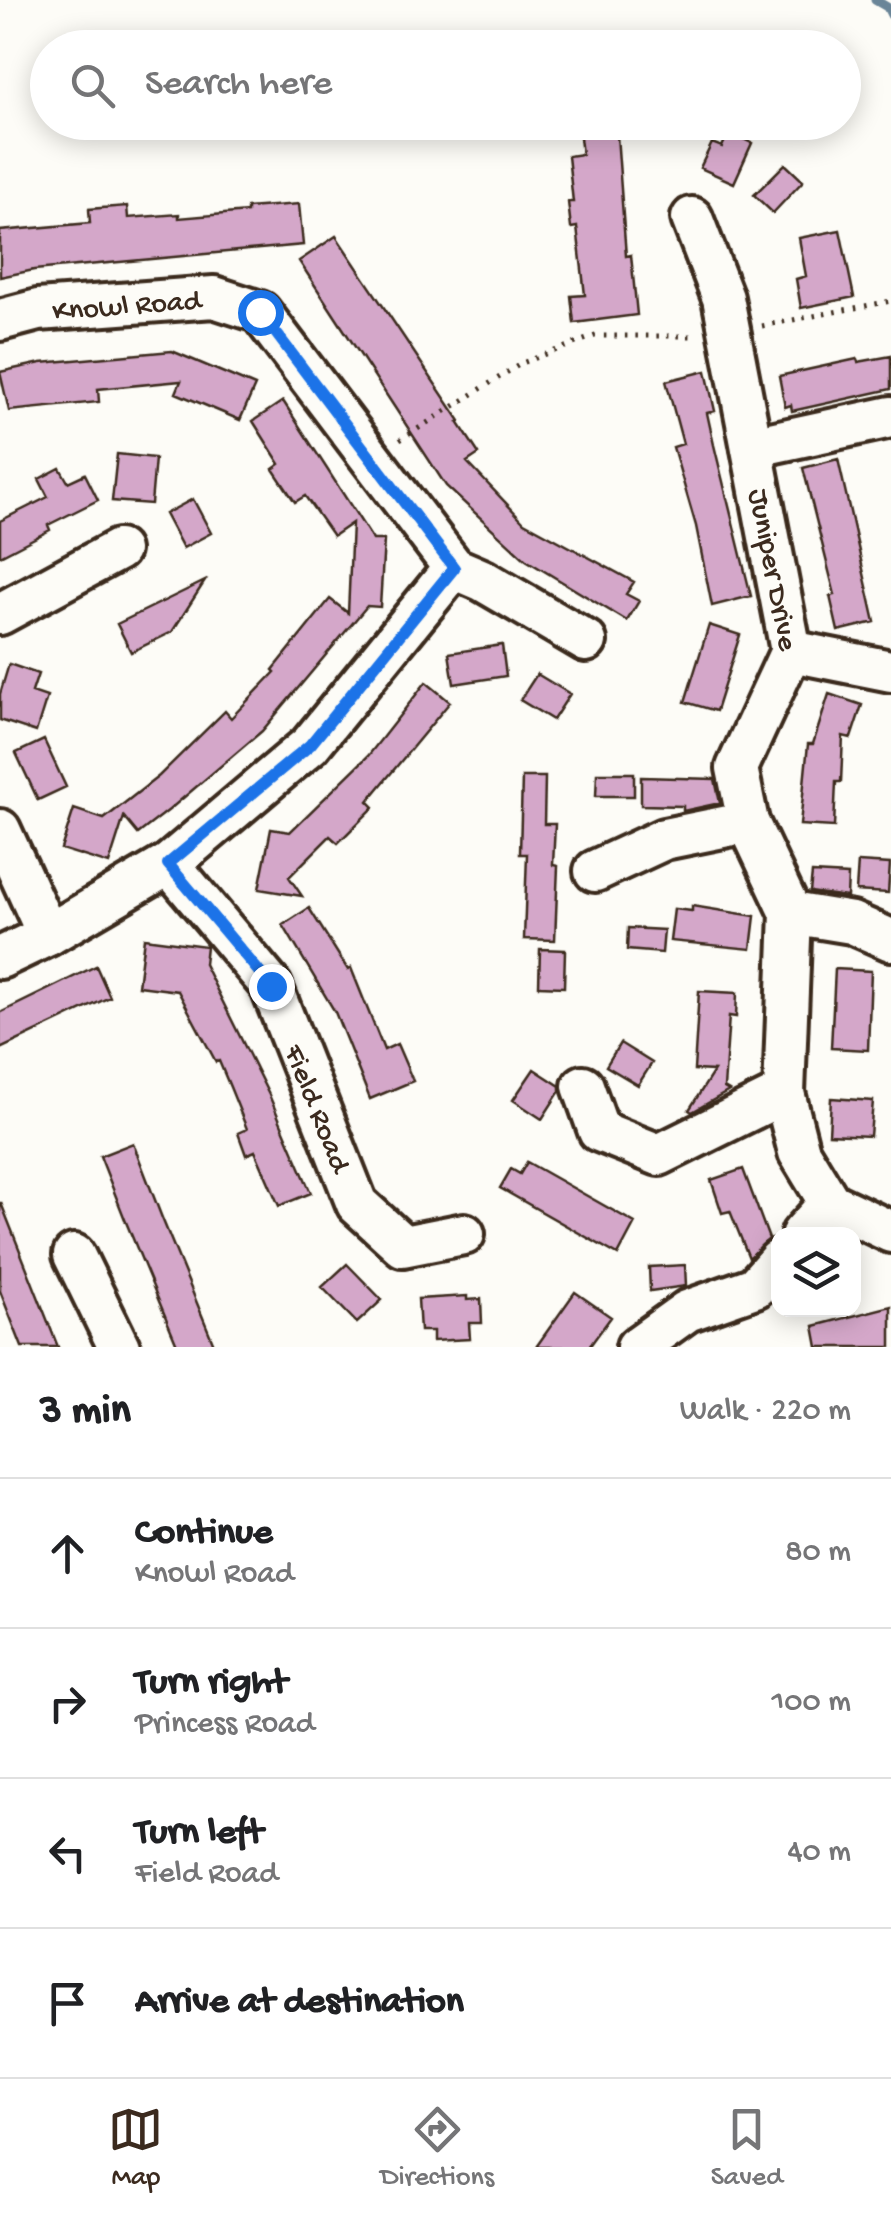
<!DOCTYPE html>
<html lang="en">
<head>
<meta charset="utf-8">
<style>
	:root { --surface:#fff; --page:#f6f6f6; --text:#202124; --muted:#757577; --line:#e0e0e0; --accent:#3b2a1e }
	body { margin:0; font-family:"Gochi Hand",sans-serif; background:var(--page); color:var(--text) }
	.controls { position:absolute; right:30px; bottom:30px; display:grid; overflow:hidden; border-radius:20px; box-shadow:0 5px 25px #0003 }
	.controls button { width:90px; height:90px; display:grid; place-items:center; padding:0; border:0; border-bottom:2px solid var(--line); background:var(--surface); color:var(--text); font:50px sans-serif }
	.stop { position:absolute; width:30px; height:30px; margin:-22px; border:8px solid #1a73e8; border-radius:50%; background:#fff }
	.stop.end { background:#1a73e8; border-color:#fff; box-shadow:0 2px 10px #0008 }
	.list { margin:0; padding:0; list-style:none }
	h2 { display:flex; justify-content:space-between; align-items:center; height:130px; margin:0; padding:0 40px; font-size:42px }
	h2 small { font-size:32px; font-weight:400; color:var(--muted) }
	.list li { display:grid; grid-template-columns:65px 1fr auto; gap:30px; align-items:center; box-sizing:border-box; height:150px; padding:0 40px; border-top:2px solid var(--line) }
	.list b { display:block; font-size:38px; white-space:nowrap }
	.list p { margin:0; font-size:32px; white-space:nowrap; color:var(--muted) }
	.list em { font-size:32px; font-style:normal; color:var(--muted) }
	.icon { flex:none; width:55px; height:55px; fill:none; stroke:currentColor; stroke-width:2; stroke-linecap:round; stroke-linejoin:round }
	.map { position:relative; flex:none; width:891px; height:1347px; overflow:hidden }
	.search { position:absolute; background:var(--surface); box-shadow:0 5px 25px #0003; left:30px; right:30px; top:30px; height:110px; display:flex; align-items:center; gap:25px; box-sizing:border-box; padding:0 35px; border-radius:55px; color:var(--muted); font-size:38px }
	.sheet { height:730px; background:var(--surface) }
	nav { display:flex; justify-content:space-around; align-items:center; box-sizing:border-box; height:140px; border-top:2px solid var(--line); background:var(--surface); font-size:28px; color:var(--muted) }
	nav a { display:grid; justify-items:center; gap:5px }
	nav .on { color:var(--accent) }
	.map>svg:first-child { display:block }
</style>
</head>
<body>
<div class="map">
<svg width="891" height="1347" viewBox="0 0 891 1347">
	<rect width="100%" height="100%" fill="#fdfcf7"/>
	<filter id="ink" filterUnits="userSpaceOnUse"><feTurbulence type="fractalNoise" baseFrequency=".01" numOctaves="2"/><feDisplacementMap in="SourceGraphic" scale="20" xChannelSelector="R" yChannelSelector="G"/><feConvolveMatrix kernelMatrix="1 2 1 2 8 2 1 2 1" color-interpolation-filters="sRGB"/></filter>
	<g filter="url(#ink)">
		<g fill="none" stroke-linecap="round" stroke-linejoin="round">
			<path stroke="#6b8598" stroke-width="9" d="M875,0l12,7 4,8"/>
		</g>
		<path fill="#d4a7c9" stroke="#3b2a1e" stroke-width="2.5" d="M578,122h38l10,134 5,-1 6,60 -63,8 -3,-27 14,-1 -8,-68 -6,1 -3,-26h5l-5,-46 14,-2z
			M729,132l23,11 -18,40 -34,-15 12,-25 10,4z
			M785,164l18,17 -30,32 -19,-18z
			M299,204l4,41 -269,25 -34,7v-46l90,-8 -1,-14 38,-3 1,12 51,-4v4l68,-6v-4z
			M840,230l14,67 -53,11 -5,-29 10,-3 -7,-38z
			M336,236l124,185 -2,1 21,32 -12,8 57,60 110,60 -8,12 13,7 -12,20 -101,-61 -80,-74 -147,-225z
			M172,351l83,35 -15,34 -64,-27 5,-12 -83,8 1,13 -90,9 -9,-39 41,-9z
			M891,356v33l-99,22 -1,-6 -6,2 -6,-31 78,-17 1,3z
			M706,371l9,40 -8,2 7,32 37,151 -39,10 -16,-80 -23,-79 10,-3 -17,-63z
			M283,401l90,139h11l-4,67 -13,-1 -105,125 -93,79 -31,24 -14,-17 -15,47 -48,-15 13,-40 30,10 55,-43 66,-65 6,7 44,-46 -2,-2 57,-71 18,14 4,-90 -19,13 -28,-40 -10,6 -22,-33 7,-5 -27,-43z
			M117,454l38,4 -4,46 -39,-3z
			M838,459l37,163 -37,9 -8,-35 5,-1 -32,-127z
			M60,468l8,14 17,-8 13,26 -50,25 2,5 -50,26v-35l48,-24 -9,-18z
			M193,499l18,34 -28,15 -18,-34z
			M205,581l-33,51 -41,20 -14,-28z
			M709,625l31,10 -24,76 -31,-9z
			M502,645l4,31 -52,8 -5,-31z
			M9,664l29,10 -6,18 15,5 -11,35 -36,-12v-26z
			M537,674l33,20 -17,26 -33,-20z
			M426,682l24,20 -82,99 6,6 -36,36 -8,-7 -41,41 13,19 -43,-7 12,-60 19,3 78,-76z
			M829,694l33,11 -11,33 -8,-2 -2,46h-5l-2,45 -34,-2 8,-81h5z
			M44,740l22,47 -28,13 -22,-47z
			M597,773h37v23h-38z
			M522,777h23l-1,47h11l-2,41 5,1 -3,74 -31,-1 3,-85h-7z
			M641,777l74,2 5,24 -37,8v-5l-42,-1z
			M858,862l32,2 -2,29 -32,-2z
			M812,873l36,2 -1,22 -37,-5z
			M692,906l63,10 -4,33 -81,-8 4,-32 18,2z
			M309,908l39,62 3,-2 33,82 13,-6 16,37 -43,18 -35,-87 -52,-87z
			M628,928l36,2 -2,23 -35,-3z
			M144,938l62,8 -2,18 65,131 42,98 -32,13 -24,-55 -9,4 -8,-22 9,-4 -17,-42 -11,-26 -3,1 -38,-71 -40,-5z
			M540,949l25,1 -1,37 -25,-1z
			M96,966l14,31 -110,52v-36z
			M835,969l36,2 -3,79 -37,-2z
			M699,991l38,2 -1,24 -7,-1 -5,72 5,3 -37,21 -3,-2 25,-39 -20,-1z
			M620,1043l32,20 -14,22 -32,-19z
			M534,1069l26,17v5l-18,28 -29,-19z
			M831,1098l42,3 -3,35 -41,-2z
			M133,1143l29,75 53,129h-37l-52,-125 -26,-66z
			M527,1162l108,61 -17,32 -118,-67 11,-19 9,5z
			M743,1169l26,70 -20,19 -19,-47 -8,2 -11,-33z
			M0,1203h1l57,144h-36l-22,-56z
			M347,1264l35,36 -25,23 -35,-36z
			M685,1265l1,21 -36,5 -1,-24z
			M575,1292l36,25 -22,30h-53z
			M467,1296v4l14,-1 1,24h-13l1,16 -37,2v-10h-13l-2,-32z
			M891,1306v41h-73l-4,-21z"/>
		<g fill="none" stroke-linecap="round" stroke-linejoin="round">
			<defs>
				<g id="minor">
					<path id="s1" d="M692,218l31,80 68,353 -54,117 11,54 43,91 -7,180 15,59 31,51 61,29"/>
					<path id="s2" d="M0,320l38,-10 176,-13 46,15 194,256 28,12 104,61"/>
					<path d="M752,447l139,-30"/>
					<path d="M0,614l118,-64"/>
					<path d="M791,651l100,20"/>
					<path d="M0,830l48,105"/>
					<path id="s3" d="M169,864l102,122 86,218 46,42 61,-12"/>
					<path d="M595,871l69,-32 84,-17"/>
					<path d="M791,913l61,10 39,17"/>
					<path d="M0,958l48,-23 121,-71 141,-119 144,-177"/>
					<path d="M583,1086l16,45 60,24 125,-62"/>
					<path d="M802,1234l28,-31"/>
					<path d="M74,1255l45,92"/>
					<path d="M637,1347l50,-36 68,-24 23,-26"/>
				</g>
			</defs>
			<use href="#minor" stroke="#3b2a1e" stroke-width="48"/>
			<path stroke="#3b2a1e" stroke-width="5" stroke-dasharray="2.5 8" stroke-linecap="butt" d="M762,326l129,-25
				M400,440l122,-77 73,-27h101"/>
			<use href="#minor" stroke="#fdfcf7" stroke-width="40"/>
		</g>
	</g>
	<g fill="none" stroke-linecap="round" stroke-linejoin="round" filter="url(#ink)">
		<path stroke="#1a73e8" stroke-width="12" d="M260,312l194,256 -144,177 -142,119 103,122"/>
	</g>
	<g text-anchor="middle" stroke-width="8" stroke-linejoin="round" paint-order="stroke">
		<g font-size="30" fill="#3b2a1e" stroke="#fdfcf7">
			<text dy="10" stroke="none"><textPath href="#s2" startOffset="128">Knowl Road</textPath></text>
			<text dy="10" stroke="none"><textPath href="#s1" startOffset="362">Juniper Drive</textPath></text>
			<text dy="10" stroke="none"><textPath href="#s3" startOffset="290">Field Road</textPath></text>
		</g>
	</g>
</svg>
<div class="controls">
<button><svg class="icon" aria-label="layers" viewBox="0 0 24 24"><path d="M12 4l9 5-9 5-9-5zM3 14l9 5 9-5"/></svg></button>
</div>
<div class="stop" style="left:260px;top:312px"></div>
<div class="stop end" style="left:271px;top:986px"></div>
<div class="search"><svg class="icon" aria-label="search" viewBox="0 0 24 24"><circle cx="10" cy="10" r="6"/><path d="M15 15l6 6"/></svg>Search here</div>
</div>
<section class="sheet">
<h2>3 min<small>Walk · 220 m</small></h2>
<ul class="list">
<li><svg class="icon" aria-label="ahead" viewBox="0 0 24 24"><path d="M12 20V5M6 11l6-6 6 6"/></svg><div><b>Continue</b><p>Knowl Road</p></div><em>80 m</em></li>
<li><svg class="icon" aria-label="right" viewBox="0 0 24 24"><path d="M7 20v-9h11M14 6l5 5-5 5"/></svg><div><b>Turn right</b><p>Princess Road</p></div><em>100 m</em></li>
<li><svg class="icon" aria-label="left" viewBox="0 0 24 24"><path d="M17 20v-9H6M10 6l-5 5 5 5"/></svg><div><b>Turn left</b><p>Field Road</p></div><em>40 m</em></li>
<li><svg class="icon" aria-label="arrive" viewBox="0 0 24 24"><path d="M6 21V4h12l-3 4 3 4H6"/></svg><div><b>Arrive at destination</b></div></li>
</ul>
</section>
<nav>
<a class="on"><svg class="icon" aria-label="map" viewBox="0 0 24 24"><path d="M3 6l6-2 6 2 6-2v14l-6 2-6-2-6 2zM9 4v14M15 6v14"/></svg>Map</a>
<a><svg class="icon" aria-label="directions" viewBox="0 0 24 24"><path d="M12 3l9 9-9 9-9-9zM9 14v-3h6M13 9l2 2-2 2"/></svg>Directions</a>
<a><svg class="icon" aria-label="saved" viewBox="0 0 24 24"><path d="M7 4h10v16l-5-4-5 4z"/></svg>Saved</a>
</nav>
</body>
</html>
